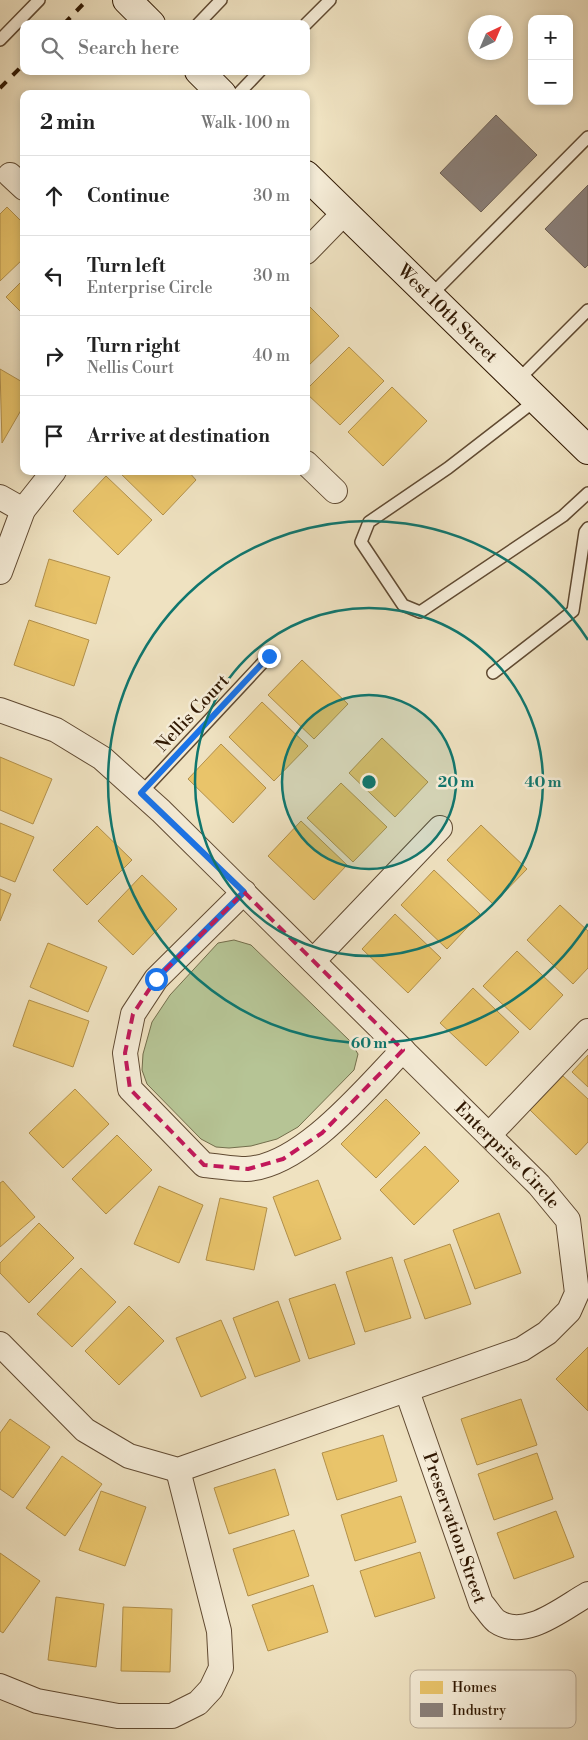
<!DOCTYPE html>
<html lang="en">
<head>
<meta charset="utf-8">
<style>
	:root { --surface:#fff; --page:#f2f2f2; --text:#222; --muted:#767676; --line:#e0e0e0 }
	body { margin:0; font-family:"Libre Bodoni",serif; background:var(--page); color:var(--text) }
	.controls { position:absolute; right:15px; top:15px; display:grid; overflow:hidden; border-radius:10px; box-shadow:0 2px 8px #0003 }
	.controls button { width:45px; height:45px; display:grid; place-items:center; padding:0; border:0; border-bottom:1px solid var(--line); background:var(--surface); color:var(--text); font:25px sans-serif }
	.compass { position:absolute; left:468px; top:15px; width:45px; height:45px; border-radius:50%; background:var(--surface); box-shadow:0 2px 8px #0003; rotate:44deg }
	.stop { position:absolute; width:15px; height:15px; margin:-11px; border:4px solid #1a73e8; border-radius:50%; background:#fff }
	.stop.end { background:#1a73e8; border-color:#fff; box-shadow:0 1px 5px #0008 }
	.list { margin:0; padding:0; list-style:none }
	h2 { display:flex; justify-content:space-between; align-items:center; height:65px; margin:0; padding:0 20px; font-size:21px }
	h2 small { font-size:16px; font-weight:400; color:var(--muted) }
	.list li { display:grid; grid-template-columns:32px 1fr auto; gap:15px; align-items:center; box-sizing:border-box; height:80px; padding:0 20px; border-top:1px solid var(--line) }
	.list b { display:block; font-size:19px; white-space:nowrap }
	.list p { margin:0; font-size:16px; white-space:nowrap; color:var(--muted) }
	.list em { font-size:16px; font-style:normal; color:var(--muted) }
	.icon { flex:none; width:28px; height:28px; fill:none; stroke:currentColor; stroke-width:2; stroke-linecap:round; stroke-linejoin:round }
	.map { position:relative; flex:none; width:588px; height:1740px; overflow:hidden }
	.search { position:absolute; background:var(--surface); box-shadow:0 2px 8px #0003; left:20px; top:20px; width:290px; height:55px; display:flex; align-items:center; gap:12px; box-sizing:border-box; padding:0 18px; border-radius:10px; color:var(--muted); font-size:19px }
	.panel { position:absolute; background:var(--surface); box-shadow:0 2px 8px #0003; left:20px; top:90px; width:290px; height:385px; border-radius:10px }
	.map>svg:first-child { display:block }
</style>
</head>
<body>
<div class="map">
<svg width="588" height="1740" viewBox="0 0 588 1740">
	<rect width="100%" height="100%" fill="#efe2c1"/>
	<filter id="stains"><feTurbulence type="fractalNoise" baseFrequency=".004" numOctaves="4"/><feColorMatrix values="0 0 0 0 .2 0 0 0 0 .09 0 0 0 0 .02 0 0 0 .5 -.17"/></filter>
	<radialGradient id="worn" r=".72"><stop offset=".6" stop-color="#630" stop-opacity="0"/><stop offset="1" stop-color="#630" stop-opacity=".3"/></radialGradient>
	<path fill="#b6c495" stroke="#736e4c" d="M234,940l17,5 99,96 8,13 -4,16 -56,57 -21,12 -26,7 -22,2 -13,-1 -15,-8 -54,-55 -5,-14 1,-16 9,-32 18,-27 48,-52z"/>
	<path fill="#e9c46a" stroke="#b2904b" d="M7,207l17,17v34l-24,23v-67z
		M24,279v36l-18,-18z
		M306,303l33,33 -33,32z
		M349,347l35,34 -44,44 -34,-32v-3z
		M0,369l24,14v22l-22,38z
		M392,387l35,34 -44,45 -35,-34z
		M118,471h70l8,9 -33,35z
		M106,476l46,44 -34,35 -45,-44z
		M49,559l61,18 -14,47 -61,-18z
		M29,620l60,20 -15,46 -60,-21z
		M302,660l46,44 -34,35 -46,-44z
		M262,702l46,44 -34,35 -45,-44z
		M382,738l46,44 -33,35 -46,-44z
		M221,744l45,44 -33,35 -45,-44z
		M0,757l52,22 -19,45 -33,-14z
		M341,783l46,44 -34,35 -46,-44z
		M301,821l46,44 -33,35 -46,-44z
		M0,823l34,14 -19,45 -15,-6z
		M481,825l46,44 -34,35 -46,-44z
		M97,826l35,34 -45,45 -34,-35z
		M434,870l46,44 -33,35 -46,-44z
		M142,875l35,34 -44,46 -35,-34z
		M0,889l11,5 -11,27z
		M560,905l28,26v37l-15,16 -46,-44z
		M395,914l46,44 -33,35 -46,-44z
		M48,943l59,24 -19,45 -58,-25z
		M517,951l46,44 -33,35 -47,-44z
		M473,988l46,44 -33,34 -46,-43z
		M29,1000l60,21 -16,46 -60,-21z
		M588,1055v32l-16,-15z
		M563,1076l25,23v43l-12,13 -46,-45z
		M75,1089l34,35 -46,44 -34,-35z
		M386,1099l34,34 -44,45 -35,-34z
		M117,1135l35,35 -46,44 -34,-35z
		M425,1146l34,35 -45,44 -34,-35z
		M318,1180l23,59 -46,17 -22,-59z
		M3,1181l32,36 -35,30v-64z
		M159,1186l44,19 -24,58 -45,-19z
		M220,1198l47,10 -13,62 -48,-10z
		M499,1213l22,60 -46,16 -22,-59z
		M39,1223l35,35 -45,45 -29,-30v-10z
		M450,1244l21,60 -46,15 -21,-59z
		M392,1257l19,61 -46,14 -19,-60z
		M81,1268l35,34 -44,45 -35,-33z
		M335,1284l20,60 -46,15 -20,-60z
		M278,1301l22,60 -45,16 -22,-59z
		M129,1306l35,35 -45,44 -34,-34z
		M221,1320l25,58 -45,19 -25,-59z
		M588,1347v64l-32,-32z
		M521,1399l16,46 -60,20 -16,-46z
		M10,1419l40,28 -37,51 -13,-9v-56z
		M383,1435l14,46 -60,19 -15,-47z
		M537,1453l16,46 -59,21 -16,-46z
		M62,1456l40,28 -37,52 -39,-28z
		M275,1469l14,46 -60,19 -15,-46z
		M101,1491l45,16 -21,59 -46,-16z
		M401,1496l15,46 -61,19 -14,-46z
		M556,1511l18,46 -60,22 -17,-46z
		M294,1530l15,46 -61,20 -15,-47z
		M420,1552l15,46 -60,19 -15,-46z
		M0,1553l40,28 -37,52 -3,-2z
		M313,1585l15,47 -60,19 -16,-46z
		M56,1597l48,7 -8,63 -48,-7z
		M123,1607l49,2 -2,63 -49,-1z"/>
	<path fill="#8a817c" stroke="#6f6257" d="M496,115l41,40 -56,57 -41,-39z
		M588,185v80l-3,3 -40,-39z"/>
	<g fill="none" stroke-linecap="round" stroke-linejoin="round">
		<defs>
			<path id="service" d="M198,24l23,-24
				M306,24l24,-24
				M0,40l39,-40
				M238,94l22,-23
				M430,296l158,-159
				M517,381l71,-71
				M536,400l-88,68 -79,54 -8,20 42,63 17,7 143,-96 25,-23
				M493,673l80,-62 12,-79 3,-4
				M141,793l128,-137"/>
			<g id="minor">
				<path d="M10,175l14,13"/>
				<path d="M306,252l38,-39"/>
				<path d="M306,463l29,28"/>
				<path d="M0,497l23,13"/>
				<path d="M0,572l23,-62 31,-39"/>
				<path id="s1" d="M0,710l56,20 46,28 59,53 378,374 29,35 9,73 -8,18 -22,22 -25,16 -344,121 -49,-14 -44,-26 -85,-86"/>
				<path d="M244,892l-88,87 -23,35 -8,39 5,36 74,76c14,1 29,4 42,4 56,-2 120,-81 157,-119"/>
				<path d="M313,961l127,-133"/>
				<path d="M489,1135l99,-104"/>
				<path id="s2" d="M407,1391l74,212c5,5 10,14 15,18 29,20 67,-13 92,-27"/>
				<path d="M0,1686l37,15 81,15h54l26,-13 13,-14 10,-21 -2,-37 -41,-161"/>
			</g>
			<g id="secondary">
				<path d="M127,0l24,24"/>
				<path d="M199,71l23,23"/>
				<path id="s3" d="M306,175l282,275"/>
			</g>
		</defs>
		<use href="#service" stroke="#604a32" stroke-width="14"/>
		<use href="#minor" stroke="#604a32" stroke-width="26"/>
		<use href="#secondary" stroke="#301802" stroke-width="30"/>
		<use href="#service" stroke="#f5ecd7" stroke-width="11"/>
		<use href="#minor" stroke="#f5ecd7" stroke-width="24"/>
		<use href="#secondary" stroke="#f5ecd7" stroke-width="28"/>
		<path stroke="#301802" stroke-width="4" stroke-dasharray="9 9" stroke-linecap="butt" d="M64,24l23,-24
			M0,88l24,-24"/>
	</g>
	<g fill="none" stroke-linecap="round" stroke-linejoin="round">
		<path stroke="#1a73e8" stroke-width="6" d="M156,979l88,-87 -103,-99 128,-137"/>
	</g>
	<path fill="none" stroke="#c2185b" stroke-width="4" stroke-dasharray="10 6" stroke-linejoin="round" d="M244,892l159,158 -81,83 -39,26 -35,10 -44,-4 -74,-76 -5,-36 8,-39 23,-35z"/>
	<circle cx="369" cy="782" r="87" fill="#0f766e" fill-opacity=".12"/>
	<g fill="none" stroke="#0f766e" stroke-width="2.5">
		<circle cx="369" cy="782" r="87"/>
		<circle cx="369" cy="782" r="174"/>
		<path d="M588 924A261 261 0 1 1 588 640"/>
	</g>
	<g text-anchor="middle" stroke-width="5" stroke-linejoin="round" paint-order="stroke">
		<g font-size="18" fill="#301802" stroke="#f5ecd7">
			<text dy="6" stroke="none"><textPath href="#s3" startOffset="198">West 10th Street</textPath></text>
			<text transform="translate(192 713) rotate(-47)" y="6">Nellis Court</text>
			<text dy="6" stroke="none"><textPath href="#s1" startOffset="681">Enterprise Circle</textPath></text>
			<text dy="6" stroke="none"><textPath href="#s2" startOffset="145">Preservation Street</textPath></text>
		</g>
	</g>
	<rect x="410" y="1670" width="166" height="58" rx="8" fill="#f5ecd7" stroke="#baac97" stroke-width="1"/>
	<rect x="420" y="1681" width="23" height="13" fill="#e9c46a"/>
	<rect x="420" y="1703" width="23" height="14" fill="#8a817c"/>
	<g font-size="14" fill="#301802">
		<text x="452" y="1692">Homes</text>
		<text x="452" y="1715">Industry</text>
	</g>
	<circle cx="369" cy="782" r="8" fill="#0f766e" stroke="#f5ecd7" stroke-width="2.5"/>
	<g font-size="15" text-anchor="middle" font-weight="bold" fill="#0f766e" stroke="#f5ecd7" stroke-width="5" stroke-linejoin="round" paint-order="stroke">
		<text x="456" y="787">20 m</text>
		<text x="543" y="787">40 m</text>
		<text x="369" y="1048">60 m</text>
	</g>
	<rect width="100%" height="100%" filter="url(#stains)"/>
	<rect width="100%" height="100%" fill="url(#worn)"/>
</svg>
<div class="controls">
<button>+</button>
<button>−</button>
</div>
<svg class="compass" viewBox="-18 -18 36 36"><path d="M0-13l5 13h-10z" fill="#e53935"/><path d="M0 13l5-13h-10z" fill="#767676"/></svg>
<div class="stop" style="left:156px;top:979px"></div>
<div class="stop end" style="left:269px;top:656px"></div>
<div class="search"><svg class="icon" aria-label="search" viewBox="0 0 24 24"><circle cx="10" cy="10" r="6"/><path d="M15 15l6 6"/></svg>Search here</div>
<section class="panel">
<h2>2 min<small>Walk · 100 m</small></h2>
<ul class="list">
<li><svg class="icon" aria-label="ahead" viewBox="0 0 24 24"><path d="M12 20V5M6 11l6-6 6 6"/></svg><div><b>Continue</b></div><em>30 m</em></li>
<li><svg class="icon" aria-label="left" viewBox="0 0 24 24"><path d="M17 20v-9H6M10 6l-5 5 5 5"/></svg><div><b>Turn left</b><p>Enterprise Circle</p></div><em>30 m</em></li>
<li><svg class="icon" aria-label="right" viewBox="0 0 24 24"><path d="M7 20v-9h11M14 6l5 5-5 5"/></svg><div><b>Turn right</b><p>Nellis Court</p></div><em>40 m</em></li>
<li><svg class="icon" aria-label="arrive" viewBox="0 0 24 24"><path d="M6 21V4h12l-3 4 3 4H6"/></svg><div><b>Arrive at destination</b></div></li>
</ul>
</section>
</div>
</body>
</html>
